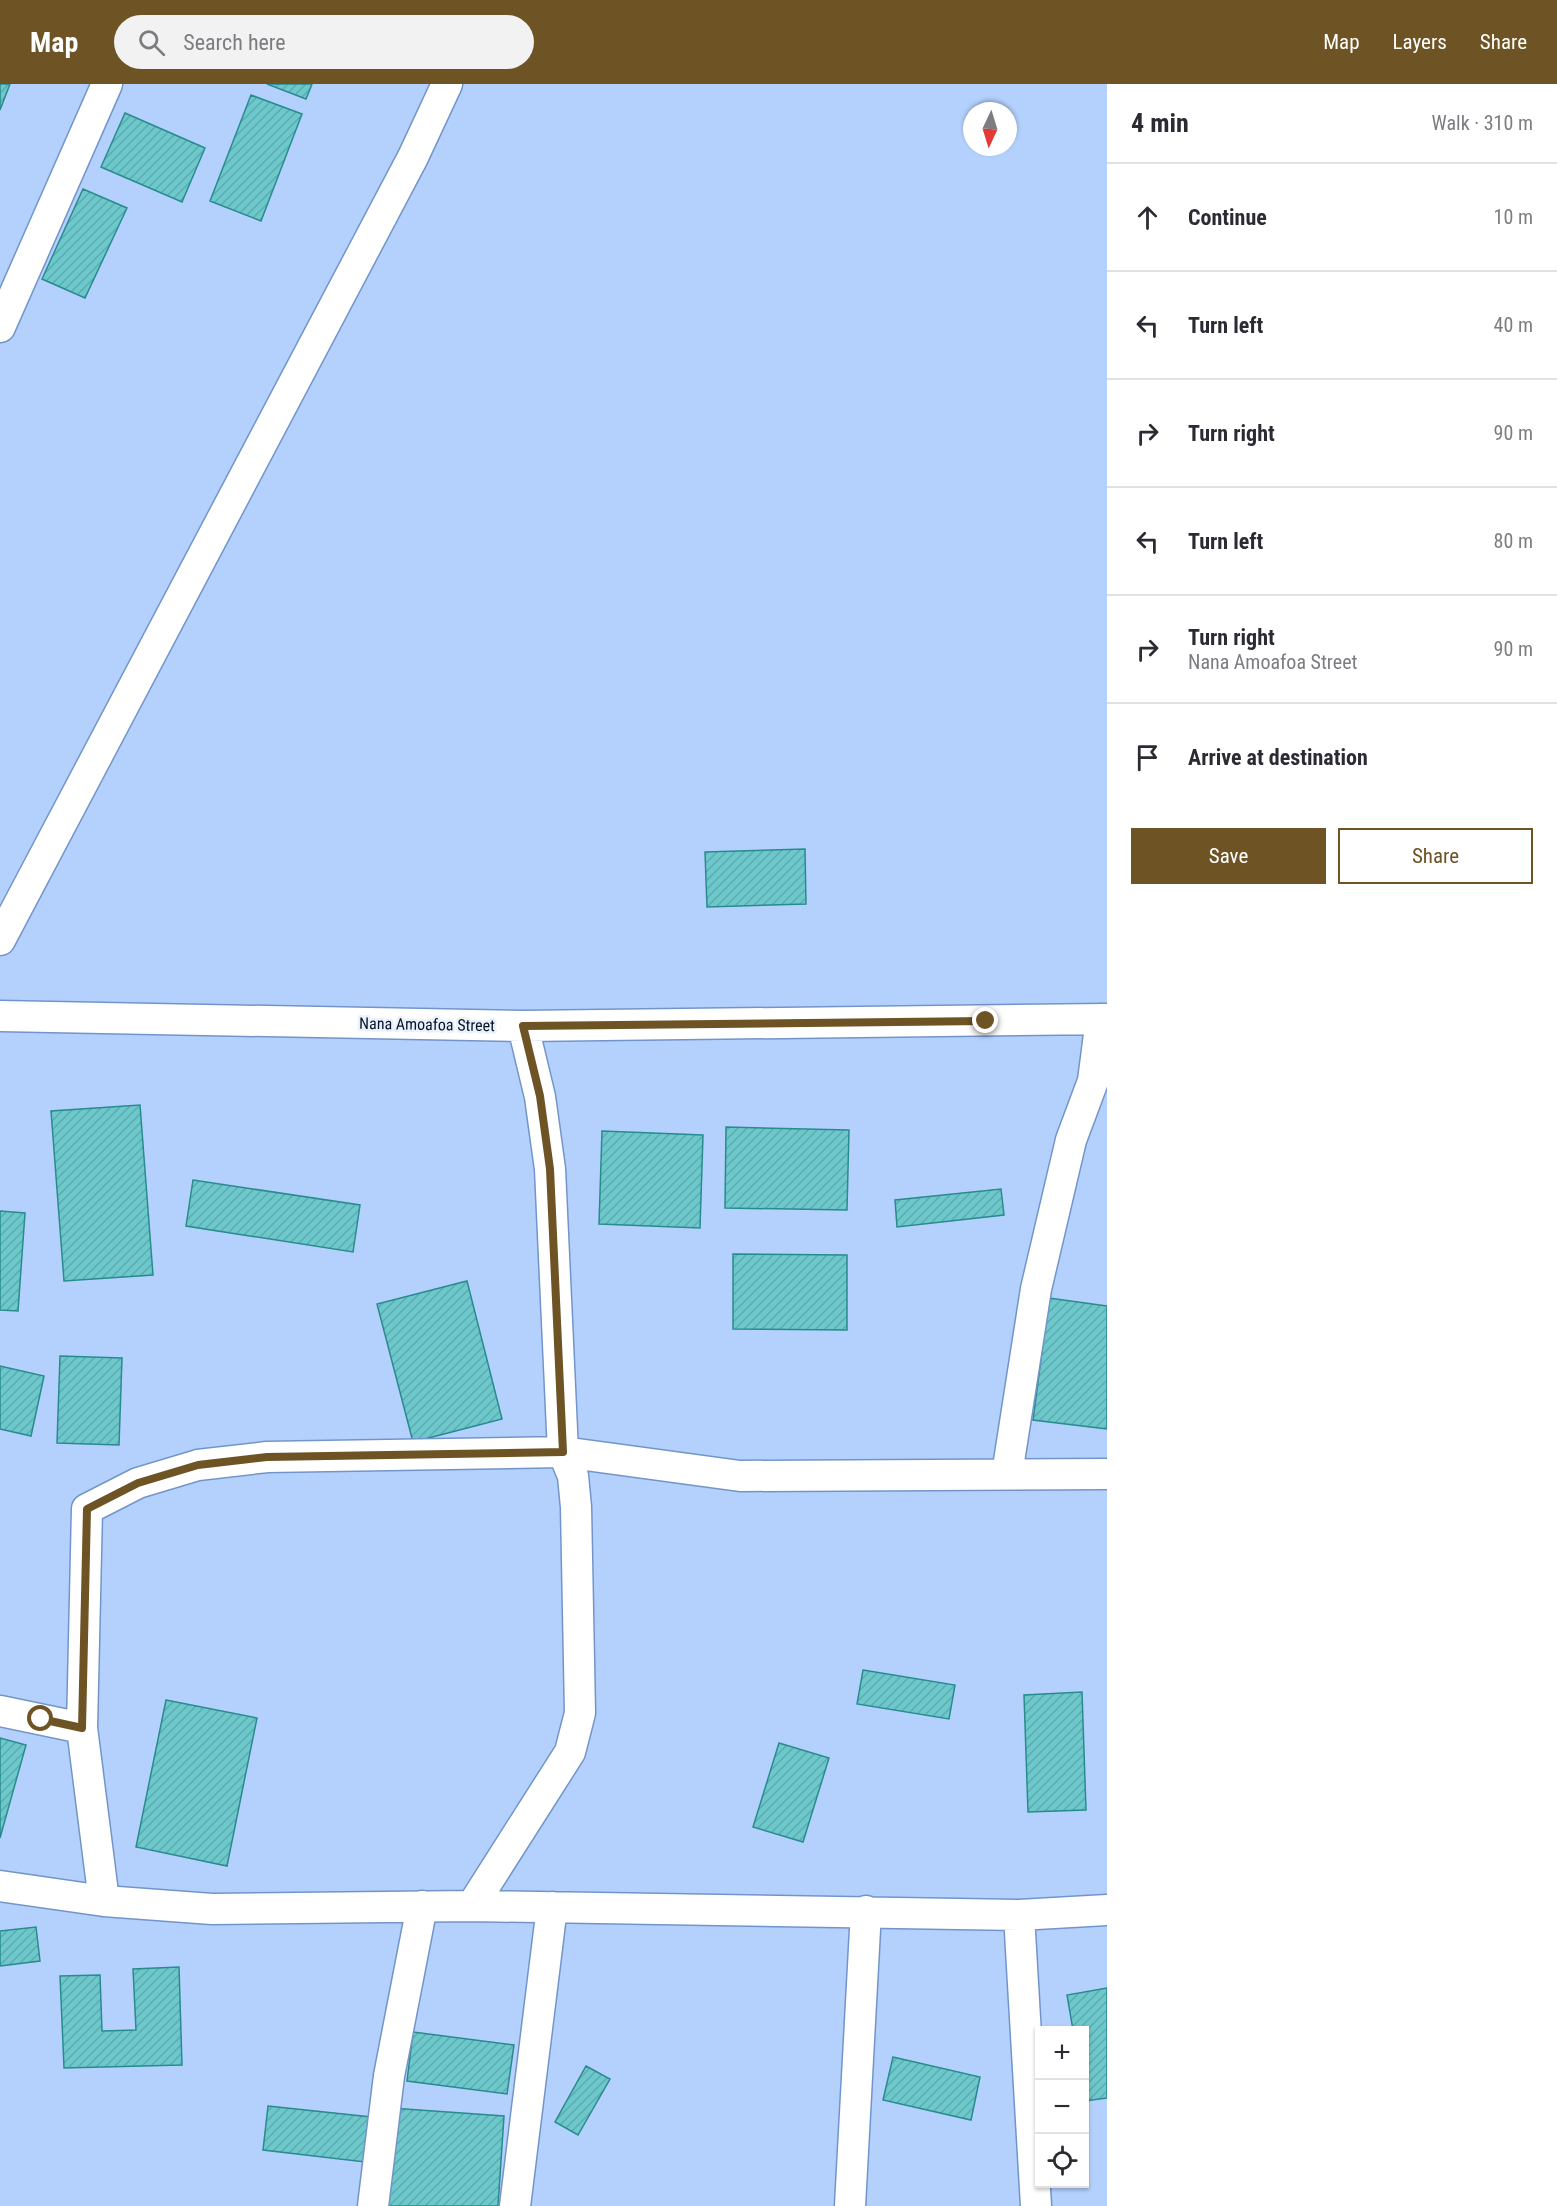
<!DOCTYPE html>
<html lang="en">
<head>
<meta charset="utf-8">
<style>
	:root { --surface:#fff; --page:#f2f2f3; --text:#2b2b33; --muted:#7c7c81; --line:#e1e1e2; --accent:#6e5325 }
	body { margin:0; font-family:"Roboto Condensed",sans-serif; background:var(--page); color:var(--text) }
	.controls { position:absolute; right:18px; bottom:18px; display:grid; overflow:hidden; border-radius:0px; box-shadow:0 2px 4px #0004 }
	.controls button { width:54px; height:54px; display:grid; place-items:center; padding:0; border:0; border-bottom:2px solid var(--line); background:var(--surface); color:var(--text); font:30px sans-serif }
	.compass { position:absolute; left:963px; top:18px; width:54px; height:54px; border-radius:50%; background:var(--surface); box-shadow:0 2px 4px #0004; rotate:184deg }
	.stop { position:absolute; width:18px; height:18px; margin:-14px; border:4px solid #6e5325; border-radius:50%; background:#fff }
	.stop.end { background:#6e5325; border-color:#fff; box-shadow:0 2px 6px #0008 }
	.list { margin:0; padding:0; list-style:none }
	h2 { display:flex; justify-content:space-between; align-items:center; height:78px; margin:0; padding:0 24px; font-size:26px }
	h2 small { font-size:20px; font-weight:400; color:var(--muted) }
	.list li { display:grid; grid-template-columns:39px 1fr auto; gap:18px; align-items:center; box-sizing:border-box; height:108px; padding:0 24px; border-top:2px solid var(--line) }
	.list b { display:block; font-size:22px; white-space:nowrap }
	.list p { margin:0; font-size:20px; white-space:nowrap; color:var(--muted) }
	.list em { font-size:20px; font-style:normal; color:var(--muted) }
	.actions { display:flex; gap:12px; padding:18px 24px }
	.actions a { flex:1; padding:14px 0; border:2px solid var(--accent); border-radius:0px; text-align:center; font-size:21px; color:var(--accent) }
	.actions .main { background:var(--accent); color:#fff }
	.icon { flex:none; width:33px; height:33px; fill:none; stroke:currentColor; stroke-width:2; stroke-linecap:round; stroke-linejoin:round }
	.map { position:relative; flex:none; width:1107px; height:2122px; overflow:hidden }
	header { display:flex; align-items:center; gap:36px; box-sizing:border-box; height:84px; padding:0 30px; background:var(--accent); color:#fff }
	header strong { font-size:28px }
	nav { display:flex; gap:33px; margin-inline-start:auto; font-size:21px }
	.search { width:420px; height:54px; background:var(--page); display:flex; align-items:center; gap:15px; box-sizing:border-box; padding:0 21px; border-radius:33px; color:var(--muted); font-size:22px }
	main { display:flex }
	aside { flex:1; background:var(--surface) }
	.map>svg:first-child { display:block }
</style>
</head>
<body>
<header>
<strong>Map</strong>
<div class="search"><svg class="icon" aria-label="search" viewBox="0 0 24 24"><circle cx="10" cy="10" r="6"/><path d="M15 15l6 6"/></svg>Search here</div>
<nav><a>Map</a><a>Layers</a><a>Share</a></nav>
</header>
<main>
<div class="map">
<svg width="1107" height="2122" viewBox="0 0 1107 2122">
	<defs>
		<pattern id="building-hatch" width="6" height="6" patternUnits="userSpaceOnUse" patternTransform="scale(1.5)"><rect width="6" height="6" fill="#6dc8cb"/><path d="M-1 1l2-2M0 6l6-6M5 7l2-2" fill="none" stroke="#5dabae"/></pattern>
	</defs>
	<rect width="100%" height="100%" fill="#b4d1fe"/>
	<path fill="url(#building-hatch)" stroke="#298b8e" stroke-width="1.5" d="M0,0h10l-10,26z
		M267,0h45l-6,15z
		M251,11l51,19 -41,107 -51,-20z
		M125,29l80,35 -23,54 -81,-35z
		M83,105l44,19 -42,90 -43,-19z
		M805,765l1,55 -99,3 -2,-55z
		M140,1021l13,170 -89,6 -13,-170z
		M726,1043l123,3 -2,80 -122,-2z
		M602,1047l101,4 -3,93 -101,-4z
		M193,1096l167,25 -7,47 -167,-26z
		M1001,1105l3,26 -107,12 -2,-27z
		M0,1127l25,2 -7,98 -18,-1z
		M733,1170l114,1v75l-114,-1z
		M467,1197l35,138 -89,23 -36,-138z
		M1049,1214l58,8v123l-74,-9z
		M60,1272l62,2 -3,87 -62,-2z
		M0,1282l44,10 -13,60 -31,-7z
		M863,1586l92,15 -6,34 -92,-15z
		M1082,1608l4,118 -58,2 -4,-117z
		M166,1616l91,18 -30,148 -91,-19z
		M0,1654l26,7 -26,93z
		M779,1659l50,15 -26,84 -50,-15z
		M36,1843l4,34 -40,5v-35z
		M179,1883l3,98 -118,3 -4,-92 40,-1 2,56 34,-1 -3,-61z
		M1107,1904v110l-22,3 -1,-71h-11l-6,-35z
		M413,1948l101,13 -7,49 -100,-13z
		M893,1973l87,20 -9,43 -88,-20z
		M586,1982l24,13 -32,56 -23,-13z
		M268,2022l103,11 -6,45 -102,-12z
		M391,2024l113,8 -6,90h-114z"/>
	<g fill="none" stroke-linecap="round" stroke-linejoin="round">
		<defs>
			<path id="minor" d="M0,243l107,-243
				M0,856l413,-783 34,-73
				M0,932l523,10 584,-7
				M523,942l17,71 10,72 13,283 177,24 367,-2
				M1007,1390l29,-185 35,-149 22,-59 8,-62
				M0,1627l82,17
				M0,1802l104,15 108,8 260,-3 547,9 88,-5
				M104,1817l-22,-173 5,-219 51,-26 60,-18 69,-8 296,-5 10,24 3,31 4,206 -10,39 -98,154
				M1019,1831l17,291
				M373,2122l16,-130 33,-170
				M515,2122l37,-299
				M850,2122l16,-295"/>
		</defs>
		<use href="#minor" stroke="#7295c9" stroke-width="33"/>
		<use href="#minor" stroke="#fff" stroke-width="30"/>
	</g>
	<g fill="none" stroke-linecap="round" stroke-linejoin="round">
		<path stroke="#6e5325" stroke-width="8" d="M41,1635l41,9 5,-219 51,-26 60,-18 69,-8 296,-5 -13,-283 -10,-73 -17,-70 463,-5"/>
	</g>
	<g text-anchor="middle" stroke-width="5" stroke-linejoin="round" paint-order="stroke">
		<g font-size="16" fill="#081428" stroke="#e9f1fc">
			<text transform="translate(427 940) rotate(1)" y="6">Nana Amoafoa Street</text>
		</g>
	</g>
</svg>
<div class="controls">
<button>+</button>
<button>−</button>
<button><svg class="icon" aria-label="locate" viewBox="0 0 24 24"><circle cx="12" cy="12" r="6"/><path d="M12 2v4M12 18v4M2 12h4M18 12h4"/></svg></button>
</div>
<svg class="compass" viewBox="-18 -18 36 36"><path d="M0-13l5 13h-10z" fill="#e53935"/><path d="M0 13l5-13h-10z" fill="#7c7c81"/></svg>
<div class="stop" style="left:41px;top:1635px"></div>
<div class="stop end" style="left:986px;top:937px"></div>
</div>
<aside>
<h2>4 min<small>Walk · 310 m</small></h2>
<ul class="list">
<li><svg class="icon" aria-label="ahead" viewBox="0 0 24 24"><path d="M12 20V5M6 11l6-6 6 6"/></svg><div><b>Continue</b></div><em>10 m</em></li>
<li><svg class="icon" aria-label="left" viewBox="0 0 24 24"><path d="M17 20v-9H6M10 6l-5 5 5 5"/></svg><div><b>Turn left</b></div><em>40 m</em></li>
<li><svg class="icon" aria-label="right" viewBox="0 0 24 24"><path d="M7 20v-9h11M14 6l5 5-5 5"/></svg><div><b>Turn right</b></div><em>90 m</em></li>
<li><svg class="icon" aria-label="left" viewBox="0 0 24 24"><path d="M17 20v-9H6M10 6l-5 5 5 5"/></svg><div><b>Turn left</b></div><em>80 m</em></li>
<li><svg class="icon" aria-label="right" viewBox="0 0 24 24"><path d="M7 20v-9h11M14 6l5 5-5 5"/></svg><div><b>Turn right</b><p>Nana Amoafoa Street</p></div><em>90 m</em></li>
<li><svg class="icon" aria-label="arrive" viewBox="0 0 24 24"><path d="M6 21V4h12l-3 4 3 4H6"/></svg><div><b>Arrive at destination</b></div></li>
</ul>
<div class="actions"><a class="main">Save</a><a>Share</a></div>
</aside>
</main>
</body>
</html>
